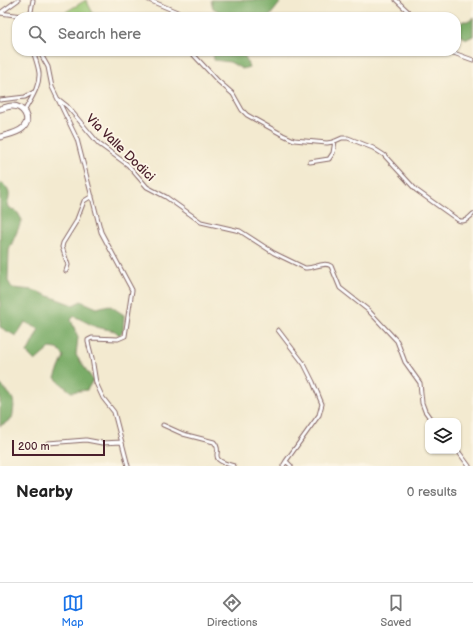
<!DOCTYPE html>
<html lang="en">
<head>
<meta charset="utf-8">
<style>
	:root { --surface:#fff; --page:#f6f6f6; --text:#222; --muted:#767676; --line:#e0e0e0; --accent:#1a73e8 }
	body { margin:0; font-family:"Balsamiq Sans",sans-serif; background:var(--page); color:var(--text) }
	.controls { position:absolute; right:12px; bottom:12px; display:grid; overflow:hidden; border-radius:8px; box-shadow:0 1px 3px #0004 }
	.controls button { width:36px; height:36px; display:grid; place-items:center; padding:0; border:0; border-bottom:1px solid var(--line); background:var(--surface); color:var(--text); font:20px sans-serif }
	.scale { position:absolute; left:12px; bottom:10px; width:93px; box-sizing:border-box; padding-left:4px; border:2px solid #4a1f2b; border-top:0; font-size:11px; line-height:14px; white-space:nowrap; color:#4a1f2b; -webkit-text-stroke:3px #fcf5e5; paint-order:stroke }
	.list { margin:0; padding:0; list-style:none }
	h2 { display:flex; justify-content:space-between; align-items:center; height:52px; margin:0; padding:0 16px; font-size:17px }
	h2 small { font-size:13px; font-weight:400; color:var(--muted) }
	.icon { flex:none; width:22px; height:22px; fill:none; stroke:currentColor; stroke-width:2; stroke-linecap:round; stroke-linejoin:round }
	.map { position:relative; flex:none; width:473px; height:466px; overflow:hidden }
	.search { position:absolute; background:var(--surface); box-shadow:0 1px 3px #0004; left:12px; right:12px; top:12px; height:44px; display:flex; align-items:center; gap:10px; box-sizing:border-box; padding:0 14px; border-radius:16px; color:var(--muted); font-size:15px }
	.sheet { height:116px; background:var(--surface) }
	nav { display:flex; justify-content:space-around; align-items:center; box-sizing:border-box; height:56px; border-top:1px solid var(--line); background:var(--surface); font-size:11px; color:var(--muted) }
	nav a { display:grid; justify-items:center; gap:2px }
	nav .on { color:var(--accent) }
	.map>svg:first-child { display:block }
</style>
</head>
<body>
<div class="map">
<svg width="473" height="466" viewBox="0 0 473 466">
	<rect width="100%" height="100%" fill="#fcf5e5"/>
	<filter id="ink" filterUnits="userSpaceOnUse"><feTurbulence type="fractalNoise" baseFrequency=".025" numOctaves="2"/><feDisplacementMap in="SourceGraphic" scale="8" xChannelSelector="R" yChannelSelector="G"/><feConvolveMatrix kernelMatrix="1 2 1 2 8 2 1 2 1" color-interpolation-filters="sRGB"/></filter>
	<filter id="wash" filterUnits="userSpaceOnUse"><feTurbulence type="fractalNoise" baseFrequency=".012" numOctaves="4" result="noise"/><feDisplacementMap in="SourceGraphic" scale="16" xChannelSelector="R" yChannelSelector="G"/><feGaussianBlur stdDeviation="0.9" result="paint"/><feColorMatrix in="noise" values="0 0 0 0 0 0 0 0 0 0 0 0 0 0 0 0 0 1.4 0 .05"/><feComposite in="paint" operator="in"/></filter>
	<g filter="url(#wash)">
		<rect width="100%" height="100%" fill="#f3ead0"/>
		<path fill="#99c776" stroke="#727350" d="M86,0l9,17h-38z"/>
		<path fill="#7aac67" stroke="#626649" d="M211,0h66l3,3 -11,14h-45l1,-2 -12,-7z
			M473,17v19l-6,3 -11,-6v-5l7,-7h7z
			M216,51h31l-3,3 5,13 -7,2 -12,-7 -16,-2 -1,-6z
			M0,181c10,10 11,11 7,25l11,7 4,7 -13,30 -1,31 4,7 21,2 40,15 8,-4 16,7 12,-3 15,10 -1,17 -4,3 -4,-4 -19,-4 -22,-11 -3,4 7,17 -2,18 17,25 -6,10 -16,2 -16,-14 9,-22 -7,-7 -7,-1 -15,13 -8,-8 12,-24 -14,-7 -9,14 -16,-9z
			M0,384c14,15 16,14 12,35l-12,7z"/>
	</g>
	<g filter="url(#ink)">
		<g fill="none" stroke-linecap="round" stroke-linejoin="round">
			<defs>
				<path id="minor" d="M149,0l28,12 6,5
					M396,0l18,17
					M0,13l30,4
					M0,13l18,-13
					M30,17l3,-17
					M39,51l9,16 4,20 25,52 24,93 31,58 -7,46 -7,3 -26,-1 -4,2v2l4,16 4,25 7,15 11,14 14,54
					M190,51l28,30 15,13 9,16 5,5 36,20 11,5 33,3 6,-1 9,-4h6l25,10 11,7 32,35 42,30c6,3 10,-1 15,-6
					M448,51l25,9
					M58,99l9,7 32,38 29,21 19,22 19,10 35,25 39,9 34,22 31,15c9,1 18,-7 26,-2l9,22 28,22 29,31 8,21 15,21 2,20 3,8 7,10
					M0,100l25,-3 9,-5
					M24,112c6,-12 16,-25 15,-39 -1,-8 -4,-15 -6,-22
					M310,162l19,-3 4,-6 2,-12
					M66,271l2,-6 -6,-18 1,-4 13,-21 8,-21 8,-5
					M278,330l26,34 9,18 9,22 -3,11 -33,46
					M163,425l20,9 31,8c11,12 -10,16 20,24
					M48,443l38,-3 16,3 20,-1
					M458,451l11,15
					M283,466l3,-5 5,5"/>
				<path id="primary" d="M0,109c4,-1 8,-3 12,-3 11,0 20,13 11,22 -5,5 -16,7 -23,9"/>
			</defs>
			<use href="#minor" stroke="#856665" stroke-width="5"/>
			<use href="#primary" stroke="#856665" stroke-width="7"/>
			<use href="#minor" stroke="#fff" stroke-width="3"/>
			<use href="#primary" stroke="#fff" stroke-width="5"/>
		</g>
	</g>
	<g text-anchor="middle" stroke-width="4" stroke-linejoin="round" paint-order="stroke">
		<g font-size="13" fill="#4a1f2b" stroke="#fcf5e5">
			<text transform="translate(121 147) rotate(44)" y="5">Via Valle Dodici</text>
		</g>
	</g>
</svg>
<div class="controls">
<button><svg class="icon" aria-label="layers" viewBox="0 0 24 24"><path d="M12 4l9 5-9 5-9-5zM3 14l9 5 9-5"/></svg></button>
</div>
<div class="scale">200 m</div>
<div class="search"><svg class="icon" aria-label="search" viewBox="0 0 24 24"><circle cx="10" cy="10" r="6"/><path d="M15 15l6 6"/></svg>Search here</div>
</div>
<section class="sheet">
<h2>Nearby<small>0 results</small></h2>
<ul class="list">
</ul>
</section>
<nav>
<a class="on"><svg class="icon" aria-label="map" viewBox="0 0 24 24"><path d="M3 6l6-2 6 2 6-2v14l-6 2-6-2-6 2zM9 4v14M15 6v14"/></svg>Map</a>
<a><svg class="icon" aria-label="directions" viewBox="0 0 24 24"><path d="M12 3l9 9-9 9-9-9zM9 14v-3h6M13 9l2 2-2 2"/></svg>Directions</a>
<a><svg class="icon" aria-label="saved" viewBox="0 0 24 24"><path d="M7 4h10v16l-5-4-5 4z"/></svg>Saved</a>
</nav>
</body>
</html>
